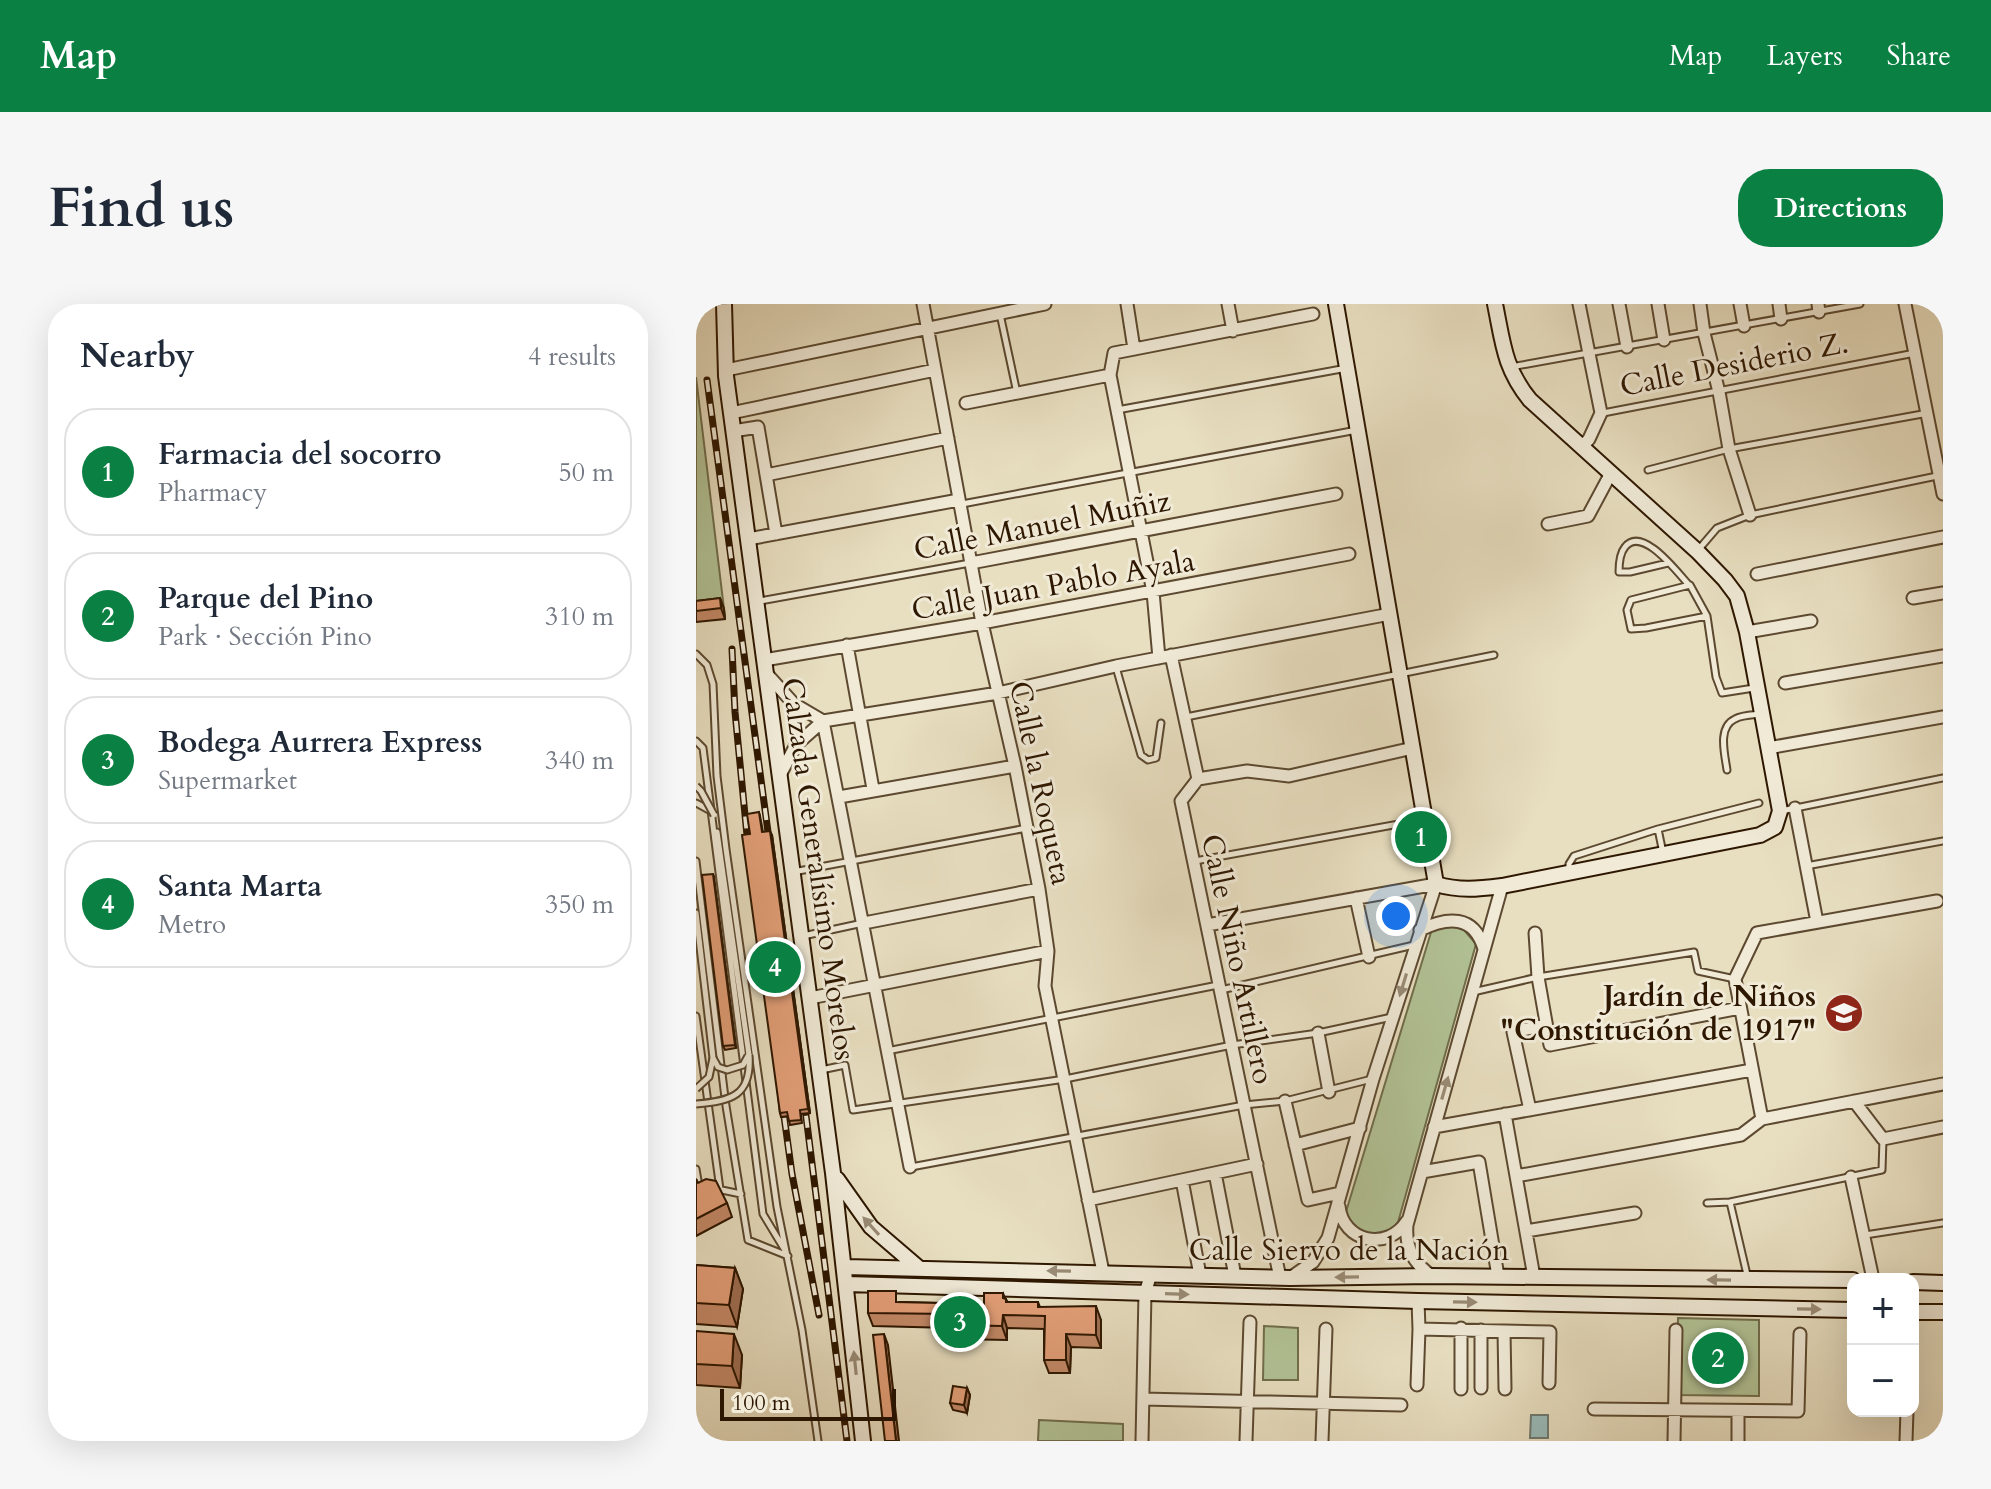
<!DOCTYPE html>
<html lang="en">
<head>
<meta charset="utf-8">
<style>
	:root { --surface:#fff; --page:#f6f6f7; --text:#1f2937; --muted:#747a83; --line:#e0e1e3; --accent:#0b8043 }
	body { margin:0; font-family:Cardo,serif; background:var(--page); color:var(--text) }
	.controls { position:absolute; right:24px; bottom:24px; display:grid; overflow:hidden; border-radius:16px; box-shadow:0 8px 32px #0002 }
	.controls button { width:72px; height:72px; display:grid; place-items:center; padding:0; border:0; border-bottom:2px solid var(--line); background:var(--surface); color:var(--text); font:40px sans-serif }
	.scale { position:absolute; left:24px; bottom:20px; width:176px; box-sizing:border-box; padding-left:8px; border:4px solid #2e1700; border-top:0; font-size:22px; line-height:28px; white-space:nowrap; color:#2e1700; -webkit-text-stroke:6px #f0ead7; paint-order:stroke }
	.you { position:absolute; left:700px; top:612px; width:28px; height:28px; margin:-20px; border:6px solid #fff; border-radius:50%; background:#1a73e8; box-shadow:0 0 0 12px #1a73e833 }
	.badge { display:grid; place-items:center; width:52px; height:52px; border-radius:50%; background:var(--accent); color:#fff; font-size:26px; font-weight:700 }
	.pin { position:absolute; translate:-50% -50%; border:4px solid #fff; box-shadow:0 2px 8px #0006 }
	.list { margin:0; padding:0; list-style:none }
	h2 { display:flex; justify-content:space-between; align-items:center; height:104px; margin:0; padding:0 32px; font-size:34px }
	h2 small { font-size:26px; font-weight:400; color:var(--muted) }
	.list li { display:grid; grid-template-columns:52px 1fr auto; gap:24px; align-items:center; box-sizing:border-box; height:128px; margin:0 16px 16px; padding:0 16px; border:2px solid var(--line); border-radius:32px }
	.list b { display:block; font-size:30px; white-space:nowrap }
	.list p { margin:0; font-size:26px; white-space:nowrap; color:var(--muted) }
	.list em { font-size:26px; font-style:normal; color:var(--muted) }
	.map { position:relative; flex:none; width:1247px; height:1137px; overflow:hidden; border-radius:32px }
	header { display:flex; align-items:center; gap:48px; box-sizing:border-box; height:112px; padding:0 40px; background:var(--accent); color:#fff }
	header strong { font-size:38px }
	nav { display:flex; gap:44px; margin-inline-start:auto; font-size:28px }
	.intro { display:flex; align-items:center; justify-content:space-between; box-sizing:border-box; height:192px; padding:0 48px }
	h1 { margin:0; font-size:56px }
	.button { padding:20px 36px; border-radius:32px; background:var(--accent); color:#fff; font-size:28px; font-weight:700 }
	main { display:flex; gap:48px; padding:0 48px }
	aside { flex:1; background:var(--surface); border-radius:32px; box-shadow:0 8px 32px #0002 }
	.map>svg:first-child { display:block }
</style>
</head>
<body>
<header>
<strong>Map</strong>
<nav><a>Map</a><a>Layers</a><a>Share</a></nav>
</header>
<div class="intro"><h1>Find us</h1><a class="button">Directions</a></div>
<main>
<aside>
<h2>Nearby<small>4 results</small></h2>
<ul class="list">
<li><span class="badge">1</span><div><b>Farmacia del socorro</b><p>Pharmacy</p></div><em>50 m</em></li>
<li><span class="badge">2</span><div><b>Parque del Pino</b><p>Park · Sección Pino</p></div><em>310 m</em></li>
<li><span class="badge">3</span><div><b>Bodega Aurrera Express</b><p>Supermarket</p></div><em>340 m</em></li>
<li><span class="badge">4</span><div><b>Santa Marta</b><p>Metro</p></div><em>350 m</em></li>
</ul>
</aside>
<div class="map">
<svg width="1247" height="1137" viewBox="0 0 1247 1137">
	<rect width="100%" height="100%" fill="#e8dfc1"/>
	<filter id="stains"><feTurbulence type="fractalNoise" baseFrequency=".0025" numOctaves="4"/><feColorMatrix values="0 0 0 0 .2 0 0 0 0 .09 0 0 0 0 .02 0 0 0 .5 -.17"/></filter>
	<radialGradient id="worn" r=".72"><stop offset=".6" stop-color="#630" stop-opacity="0"/><stop offset="1" stop-color="#630" stop-opacity=".3"/></radialGradient>
	<path fill="#b2c396" stroke="#706d4b" stroke-width="2" d="M0,73l28,232 -28,3z
		M763,620l17,20 -79,282 -16,14 -15,-1 -21,-24 87,-286z
		M982,1014l81,2v76l-83,-1z
		M568,1022l34,2v52h-35z
		M343,1116l84,4v17h-85z"/>
	<path fill="#99bbba" stroke="#6e7970" stroke-width="2" d="M835,1111h17v23h-18z"/>
	<g fill="none" stroke-linecap="round" stroke-linejoin="round">
		<defs>
			<path id="lane" d="M304,10l17,79
				M815,63l349,-63
				M421,106l230,-42
				M907,109l312,-60
				M952,166l81,-21 199,-36
				M266,200l395,-74
				M1003,245l18,-21 33,-13 187,-39
				M972,259l-38,9h-11c0,-8 1,-19 6,-25 17,-22 52,25 64,38
				M64,297l210,-38
				M1011,312l-61,12 -15,1 -4,-19 4,-10 59,-15 17,31 9,61 6,16 32,-5
				M0,350l11,11 6,19 4,92 9,73 51,358 25,123 16,111
				M420,363l25,88 7,5 8,-2 5,-35
				M490,413l308,-62
				M0,437l7,7 60,466 23,38
				M1031,466c-2,-15 -10,-43 8,-51 7,-4 19,-4 27,-5
				M0,499l13,7
				M1085,507l162,-33
				M21,528l32,223
				M967,549l-5,-24 101,-26
				M0,557l30,245 22,134 40,16
				M499,557l226,-41
				M1110,562l137,-25
				M873,566v-6l5,-8 84,-27
				M97,568l234,-44
				M0,609l17,145
				M107,632l60,-13
				M525,686l193,-45
				M777,688l65,-15 156,-25 4,19 37,8
				M0,712l24,173
				M191,747l331,-66
				M125,766l24,-5 8,45 212,-31 167,-34 86,-12 74,-16
				M215,863l333,-62 41,-4 87,-22
				M0,865l3,17
				M21,885l24,5
				M1034,898l18,77
				M1011,899l23,-1 152,-32 1,-31
				M1169,931l78,-12"/>
			<path id="street" d="M227,0l59,319 33,143 24,123 9,62 -3,35 58,286
				M431,0l7,45
				M532,0l5,27
				M883,0l22,109 -12,26 -8,9
				M923,0l8,43
				M962,0l6,36
				M1004,0l4,29 15,59 10,57 21,66
				M1044,0l4,22
				M1083,0l2,15
				M1122,0l1,8
				M1209,0l38,190
				M30,66l319,-66
				M270,99l144,-28
				M35,109l204,-43
				M37,127l25,-4 18,107
				M70,171l182,-37
				M852,220l40,-8 23,-43
				M52,235l211,-39
				M275,259l365,-69
				M1061,270l186,-37
				M1217,294l30,-5
				M1051,328l64,-11
				M151,341l26,144
				M475,351l27,124 -17,22 99,477
				M463,354l-6,-66 -43,-217 4,-22 199,-39
				M68,356l218,-37 367,-69
				M70,369l28,31 29,17
				M1089,379l158,-27
				M127,417l87,446
				M1072,444l175,-31
				M84,471l16,-30 27,-24 175,-28 118,-27 274,-52
				M502,475l49,-8 42,5 124,-28
				M143,493l176,-31
				M1099,504l22,114
				M660,594l13,59
				M168,619l175,-34
				M511,621l229,-41 -63,195 -45,159 -15,24 -23,16
				M724,626c27,-13 54,-16 64,19
				M839,629l3,44 12,68 190,-37
				M114,694l238,-47
				M622,729l11,59
				M589,797l23,99 32,-7
				M1158,797l29,38 60,-12
				M834,806l-17,-78 33,-7
				M809,810l29,163
				M1066,815l-27,-140 22,-46 180,-32
				M738,823l318,-57
				M599,841l65,-17
				M726,868l57,-10 19,114
				M519,869l20,103
				M820,872l225,-41 21,-16 181,-35
				M1155,873l22,102
				M486,876l18,95
				M392,896l169,-36
				M643,902c4,36 48,46 68,15
				M830,927l109,-18
				M736,972c-18,-12 -27,-29 -25,-51l95,-339
				M722,997l1,28 131,3 -1,51
				M765,1024v61
				M808,1027l1,58
				M721,1081l2,-56
				M785,1084v-58
				M447,1095l258,6
				M898,1105l204,2 2,-77
				M446,1137l3,-148 6,-19
				M550,1137l4,-119
				M626,1137l4,-112
				M978,1137l2,-111
				M1042,1137v-30
				M1210,1137l1,-30"/>
			<path id="secondary" d="M28,0l2,72 107,797 30,268
				M640,0l100,580c23,7 42,5 66,2l258,-51 15,-8 5,-16 -33,-179 -10,-36 -12,-16 -28,-29 -167,-151c-26,-32 -27,-57 -35,-96
				M141,875l34,48 49,42
				M149,963l445,11 142,-2 421,4
				M1217,978l30,1
				M151,980l571,17 435,9
				M1217,1008h30"/>
		</defs>
		<use href="#lane" stroke="#5c4930" stroke-width="9"/>
		<use href="#street" stroke="#5c4930" stroke-width="15"/>
		<use href="#secondary" stroke="#2e1700" stroke-width="18"/>
		<use href="#lane" stroke="#f0ead7" stroke-width="5"/>
		<use href="#street" stroke="#f0ead7" stroke-width="11"/>
		<use href="#secondary" stroke="#f0ead7" stroke-width="14"/>
		<defs>
			<path id="rail" d="M11,76l64,474
				M36,345l3,63 14,144
				M107,788l44,349
				M85,790l11,80 27,141"/>
		</defs>
		<use href="#rail" stroke="#2e1700" stroke-width="7"/>
		<use href="#rail" stroke="#f0ead7" stroke-width="4" stroke-dasharray="12" stroke-linecap="butt"/>
		<defs>
			<path id="lane-bridge" d="M0,482l5,5 13,24
				M17,754l5,9 9,3 16,-5 5,-9
				M0,785l13,-12 4,-19
				M0,800c35,-3 56,-8 53,-49"/>
		</defs>
		<use href="#lane-bridge" stroke="#5c4930" stroke-width="9" stroke-linecap="butt"/>
		<use href="#lane-bridge" stroke="#f0ead7" stroke-width="5"/>
	</g>
	<path fill="#c38967" stroke="#2e1700" stroke-width="2" d="M24,294l4,11 1,10 -29,3v-21z
		M64,512l3,16 9,3 38,278 -9,1 1,9 -12,2 -2,-9 -7,1 -1,-4 -30,-279z
		M17,570l23,174 -11,2 -2,-4z
		M0,875l2,4 29,20 5,14 -36,19z
		M0,961l39,3 8,21 -6,38 -41,-3z
		M307,989l2,5 3,4h30l2,5 61,13v28l-30,-1 -1,26h-21l-5,-13v-31l-37,-1v12l-51,-1 -4,-11 -79,-2 -5,-13 32,-11 84,2z
		M0,1027l46,24 -2,33 -44,-3z
		M271,1084l3,7 -3,18 -14,-3 -3,-7z"/>
	<path fill="#9f6f54" stroke="#2e1700" stroke-width="2" d="M24,294l4,11 1,10 -4,-11z
		M74,527l2,4 38,278 -2,-4z
		M17,570l1,3 22,171 -1,-3z
		M39,964l8,21 -6,38 -8,-22z
		M400,1002l5,14v28l-5,-13z
		M307,1011l4,13v12l-5,-14z
		M38,1030l8,21 -2,33 -8,-22z
		M188,1030l4,11 11,96h-3z
		M370,1030l5,13 -1,26 -4,-13z
		M271,1084l3,7 -3,18 -3,-8z"/>
	<path fill="#e39f78" stroke="#2e1700" stroke-width="2" d="M24,294l1,10 -25,3v-10z
		M63,508l3,20 8,-1 38,278 -8,1 1,10 -12,1 -2,-9 -7,1 -38,-278 8,-1 -3,-20z
		M17,570l22,171 -12,1 -21,-171z
		M0,875l2,4 8,-4 10,2 11,22 -31,16z
		M0,961l39,3 -6,37 -33,-2z
		M172,987h28v11l88,2v-11h19v5l3,1v3h32v5l58,-1v29l-30,-1v26h-22l1,-44 -42,-1 -1,11 -50,-1 -1,-11 -83,-1z
		M0,1027l38,3 -2,32 -36,-2z
		M188,1030l12,107h-11l-12,-106z
		M257,1082l14,2 -3,17 -14,-2z"/>
	<defs><path id="oneway-solid" d="M-6-.8H1V-3.2L6.5 0L1 3.2V.8H-6Z" transform="scale(2)"/></defs>
	<g fill="#998b76">
		<use href="#oneway-solid" transform="translate(707 681) rotate(107)"/>
		<use href="#oneway-solid" transform="translate(749 784) rotate(-74)"/>
		<use href="#oneway-solid" transform="translate(175 922) rotate(-132)"/>
		<use href="#oneway-solid" transform="translate(363 967) rotate(-179)"/>
		<use href="#oneway-solid" transform="translate(651 973) rotate(179)"/>
		<use href="#oneway-solid" transform="translate(1023 976) rotate(-179)"/>
		<use href="#oneway-solid" transform="translate(481 990) rotate(2)"/>
		<use href="#oneway-solid" transform="translate(769 998) rotate(1)"/>
		<use href="#oneway-solid" transform="translate(1113 1005) rotate(1)"/>
		<use href="#oneway-solid" transform="translate(159 1059) rotate(-96)"/>
	</g>
	<defs>
		<symbol id="school-disc" viewBox="-11 -11 22 22"><circle r="9.5" fill="#8f2418" stroke="#f0ead7"/><path d="M0-5L7-2L0 1L-7-2ZM-4 1L0 2.5L4 1V4Q0 6-4 4Z" fill="#fff"/></symbol>
	</defs>
	<g fill-rule="evenodd">
		<use href="#school-disc" x="1126" y="687" width="44" height="44"/>
	</g>
	<g text-anchor="middle" stroke-width="6" stroke-linejoin="round" paint-order="stroke">
		<g font-size="30" fill="#2e1700" stroke="#f0ead7">
			<text transform="translate(1038 60) rotate(-11)" y="10">Calle Desiderio Z.</text>
			<text transform="translate(346 221) rotate(-11)" y="10">Calle Manuel Muñiz</text>
			<text transform="translate(357 281) rotate(-10)" y="10">Calle Juan Pablo Ayala</text>
			<text transform="translate(345 479) rotate(78)" y="10">Calle la Roqueta</text>
			<text transform="translate(123 565) rotate(82)" y="10">Calzada Generalísimo Morelos</text>
			<text transform="translate(542 655) rotate(78)" y="10">Calle Niño Artillero</text>
			<text x="653" y="956">Calle Siervo de la Nación</text>
		</g>
		<g font-size="30" font-weight="bold" fill="#2e1700" stroke="#f0ead7" text-anchor="end">
			<text x="1120" y="702">Jardín de Niños<tspan x="1120" dy="34">"Constitución de 1917"</tspan></text>
		</g>
	</g>
	<rect width="100%" height="100%" filter="url(#stains)"/>
	<rect width="100%" height="100%" fill="url(#worn)"/>
</svg>
<div class="controls">
<button>+</button>
<button>−</button>
</div>
<div class="scale">100 m</div>
<div class="you"></div>
<div class="pin badge" style="left:725px;top:533px">1</div>
<div class="pin badge" style="left:1022px;top:1054px">2</div>
<div class="pin badge" style="left:264px;top:1018px">3</div>
<div class="pin badge" style="left:79px;top:663px">4</div>
</div>
</main>
</body>
</html>
